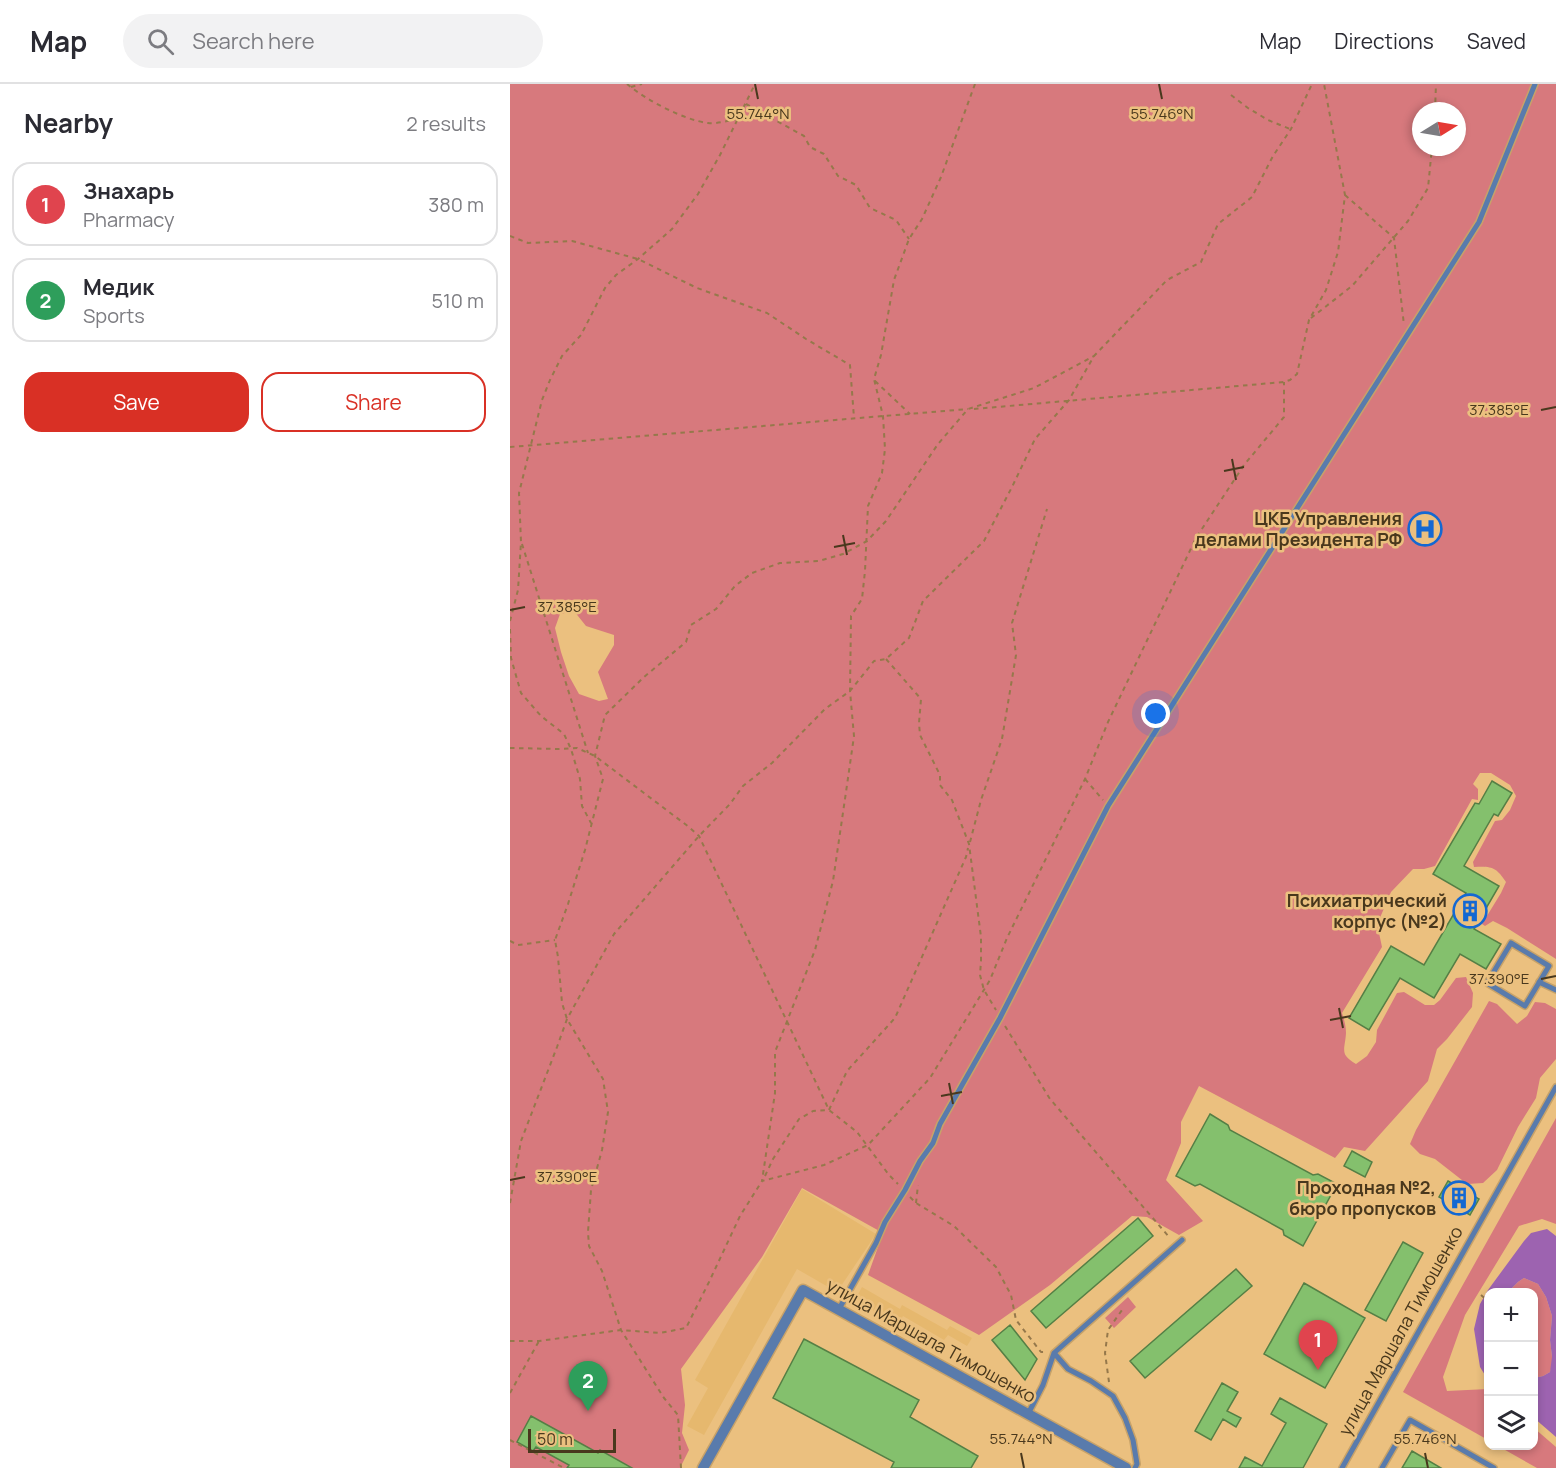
<!DOCTYPE html>
<html lang="en">
<head>
<meta charset="utf-8">
<style>
	:root { --surface:#fff; --page:#f2f2f3; --text:#2b2b33; --muted:#7c7c81; --line:#e1e1e2; --accent:#d93025 }
	body { margin:0; font-family:Manrope,sans-serif; background:var(--page); color:var(--text) }
	.controls { position:absolute; right:18px; bottom:18px; display:grid; overflow:hidden; border-radius:12px; box-shadow:0 3px 9px #0003 }
	.controls button { width:54px; height:54px; display:grid; place-items:center; padding:0; border:0; border-bottom:2px solid var(--line); background:var(--surface); color:var(--text); font:30px sans-serif }
	.compass { position:absolute; left:902px; top:18px; width:54px; height:54px; border-radius:50%; background:var(--surface); box-shadow:0 3px 9px #0003; rotate:79deg }
	.scale { position:absolute; left:18px; bottom:15px; width:88px; box-sizing:border-box; padding-left:6px; border:3px solid #49381d; border-top:0; font-size:16px; line-height:21px; white-space:nowrap; color:#49381d; -webkit-text-stroke:4px #ebc07f; paint-order:stroke }
	.you { position:absolute; left:646px; top:630px; width:21px; height:21px; margin:-15px; border:4px solid #fff; border-radius:50%; background:#1a73e8; box-shadow:0 0 0 9px #1a73e833 }
	.badge { display:grid; place-items:center; width:39px; height:39px; border-radius:50%; background:var(--accent); color:#fff; font-size:20px; font-weight:700 }
	.pin { position:absolute; translate:-50% -50px; filter:drop-shadow(0 2px 3px #0008) }
	.pin::after { content:''; position:absolute; top:32px; width:21px; height:18px; background:inherit; clip-path:polygon(0 0,100% 0,50% 100%) }
	.list { margin:0; padding:0; list-style:none }
	h2 { display:flex; justify-content:space-between; align-items:center; height:78px; margin:0; padding:0 24px; font-size:26px }
	h2 small { font-size:20px; font-weight:400; color:var(--muted) }
	.list li { display:grid; grid-template-columns:39px 1fr auto; gap:18px; align-items:center; box-sizing:border-box; height:84px; margin:0 12px 12px; padding:0 12px; border:2px solid var(--line); border-radius:18px }
	.list b { display:block; font-size:22px; white-space:nowrap }
	.list p { margin:0; font-size:20px; white-space:nowrap; color:var(--muted) }
	.list em { font-size:20px; font-style:normal; color:var(--muted) }
	.actions { display:flex; gap:12px; padding:18px 24px }
	.actions a { flex:1; padding:14px 0; border:2px solid var(--accent); border-radius:18px; text-align:center; font-size:21px; color:var(--accent) }
	.actions .main { background:var(--accent); color:#fff }
	.icon { flex:none; width:33px; height:33px; fill:none; stroke:currentColor; stroke-width:2; stroke-linecap:round; stroke-linejoin:round }
	.map { position:relative; flex:none; width:1046px; height:1384px; overflow:hidden }
	header { display:flex; align-items:center; gap:36px; box-sizing:border-box; height:84px; padding:0 30px; background:var(--surface); border-bottom:2px solid var(--line) }
	header strong { font-size:28px }
	nav { display:flex; gap:33px; margin-inline-start:auto; font-size:21px }
	.search { width:420px; height:54px; background:var(--page); display:flex; align-items:center; gap:15px; box-sizing:border-box; padding:0 21px; border-radius:33px; color:var(--muted); font-size:22px }
	main { display:flex }
	aside { flex:1; background:var(--surface) }
	.map>svg:first-child { display:block }
</style>
</head>
<body>
<header>
<strong>Map</strong>
<div class="search"><svg class="icon" aria-label="search" viewBox="0 0 24 24"><circle cx="10" cy="10" r="6"/><path d="M15 15l6 6"/></svg>Search here</div>
<nav><a>Map</a><a>Directions</a><a>Saved</a></nav>
</header>
<main>
<aside>
<h2>Nearby<small>2 results</small></h2>
<ul class="list">
<li><span class="badge" style="background:#e0444e">1</span><div><b>Знахарь</b><p>Pharmacy</p></div><em>380 m</em></li>
<li><span class="badge" style="background:#2e9e5b">2</span><div><b>Медик</b><p>Sports</p></div><em>510 m</em></li>
</ul>
<div class="actions"><a class="main">Save</a><a>Share</a></div>
</aside>
<div class="map">
<svg width="1046" height="1384" viewBox="0 0 1046 1384">
	<rect width="100%" height="100%" fill="#ebc07f"/>
	<path fill="#e6b86e" d="M292,1105l74,45 -39,58 -40,-23 -93,166 -17,-9 21,-38 -13,-8z
		M352,1203l38,22 2,-4 45,25 3,-4 22,12 -5,8 -19,-11 -4,5 -41,-24 -5,9 -43,-25z"/>
	<path fill="#d7797d" fill-rule="evenodd" d="M0,0h1046v875l-49,-31 -14,-7 -8,5 -3,-2 19,-31 5,-11c-10,-15 -14,-16 -32,-15l-1,-5 22,-41 7,-1 8,-10 6,-14 -6,-11 -19,-12h-11l-7,11 5,5v11l-6,-1 -37,67 -11,3h-11l-22,23 -12,28v13l3,14 -40,66c2,6 4,13 4,20 -1,17 -7,21 10,31l11,-8 9,-14 1,-12 20,-37 7,-1 21,13h9l6,-5 16,-22 10,-1 7,16 -1,14 -25,32 -10,10 -9,32 -63,70 -21,-4 -9,11 -136,-72 -18,36v21l-15,37 37,41 -24,14 -32,-18 -15,-1 -82,69 -71,50 -111,-60 15,-42 -81,-45 -40,69 -81,112 4,36 -3,28 7,17 -9,18h-170zM911,27h36v36h-36zM64,527l12,15 28,9v10l-16,27 10,27 -9,2 -20,-7 -10,-18 -8,-24 -6,-24 5,-14z
		M979,917l8,3 20,20 10,-8 8,-14 10,1 11,6v50l-16,19 -4,20 -18,29 -21,43 -14,13 -16,1 -32,-25 -15,-5 -10,-10 6,-14z
		M1046,1034v106l-14,-5 -23,7 -54,89 -22,62 4,14 41,-2v51l-85,-48z
		M1014,1194l14,6 8,13 6,19 -2,24 2,17v9l-2,6 -7,4 -9,2 -1,-86h-25l10,-10z
		M618,1213l8,10 -22,21 -9,-10z
		M1024,1344l22,19v21h-19l-39,-22h35z"/>
	<path fill="#9d63b0" d="M1037,1145l9,7v201l-22,-19v-40l9,-2 7,-4 2,-15 -2,-17 2,-24 -6,-19 -8,-13 -14,-6 -6,4 -10,10h-20v88l-8,-13 -6,-38 6,-25 8,-14 36,-49 7,-8z"/>
	<path fill="#84c06d" stroke="#557f45" stroke-width="1.5" d="M982,697l20,12 -14,23 -4,-2 -30,52 35,20 -25,43 27,15 -15,25 -26,-15 -26,44 -34,-20 -31,52 -20,-12 42,-72 33,19 42,-72 -33,-19 42,-71 4,1z
		M700,1030l18,11 2,5 83,45 5,-1 19,10 -34,62 -19,-11 -1,-5 -83,-46 -5,2 -19,-10z
		M842,1067l20,11 -7,15 -21,-11z
		M938,1097l31,18 -9,16 -31,-18z
		M628,1134l15,18 -107,92 -15,-17z
		M893,1158l20,11 -37,68 -21,-11z
		M726,1185l16,17 -107,92 -15,-17z
		M794,1199l61,35 -40,70 -61,-34z
		M500,1241l27,34 -12,21 -33,-40z
		M294,1255l115,61 -9,17 68,39 -7,12h-80l3,-6 -121,-64z
		M712,1299l16,9 -11,19 14,7 -5,9 -13,-8 -12,21 -16,-9z
		M770,1314l47,26 -24,44h-64l6,-11 17,9 24,-43 -15,-9z
		M21,1332l67,37 2,-3 32,18h-65l2,-3 -33,-18 -3,4 -16,-9z
		M902,1367l29,17h-39z"/>
	<g fill="none" stroke-linecap="round" stroke-linejoin="round">
		<defs>
			<path id="service" d="M1001,859l38,23 -24,40 -38,-23z
				M1029,898l17,8
				M329,1225l37,-66 9,-21 20,-32 15,-29 13,-18 7,-19 60,-106 108,-212 371,-584 56,-138
				M518,1330l15,-29 11,-32
				M625,1384l2,-4 -4,-24 -8,-22 -12,-22 -22,-15 -23,-12 -14,-16 128,-113
				M832,1384l214,-381
				M872,1384l28,-48 84,48"/>
			<path id="minor" d="M193,1384l100,-178 323,178"/>
		</defs>
		<use href="#service" stroke="#c7a269" stroke-width="8"/>
		<use href="#minor" stroke="#c7a269" stroke-width="13"/>
		<path stroke="#95784b" stroke-width="2" stroke-dasharray="4.5 4.5" stroke-linecap="butt" d="M117,0c19,16 57,36 81,39 9,1 19,-2 28,-4
			M465,0l-34,93 -19,42 -13,20 -15,41 -13,75 -7,24 9,37 2,33 -3,24 -14,33 -3,65 -3,28 -11,17 -1,75 4,45 -8,56 -13,89 -18,69 -40,102v41l-13,88 62,-16 44,-20 62,-67 60,-98 17,-42 78,-159 23,-57 88,-184 48,-73 40,-48v-35
			M121,3l11,-3
			M721,11l17,13 20,12 22,9
			M236,20l58,32 6,11 14,7 14,22 18,9 14,23 26,12 13,19
			M925,27l1,-27
			M835,111l49,43 10,87
			M0,152l18,7 44,-2 66,18 59,29 70,25 39,26 44,26 4,53
			M801,234l41,-32 56,-65 20,-33 4,-41
			M365,297l35,33
			M464,325l310,-27 6,-2 7,-6 12,-54 17,-30 12,-38 7,-57 -21,-111
			M0,363l458,-38
			M12,460l66,209
			M0,537l8,-31 3,-48 -2,-49 23,-93 8,-20 12,-24 19,-21 24,-47 11,-13 22,-16 34,-30 26,-35 22,-39 35,-71
			M0,545l1,29 10,35 20,23 23,18 7,15 9,30 2,27 9,17
			M376,575l35,40 -2,24 1,12 20,40v10l12,15 17,44 12,93v24l-1,14 4,15 12,20
			M0,664l49,1 18,-1 18,8 94,71 10,9 130,274 28,22 32,43 9,9
			M575,695l18,21
			M460,758l11,-42 21,-61 14,-84 -4,-32 35,-114
			M0,857l8,4 37,-5
			M495,942l45,73 120,139
			M319,1026l18,-39 48,-53 71,-161 2,-9
			M255,1092l8,-17 26,-40 14,-8 16,-1
			M400,1113l6,6 38,23 42,41 15,28 5,25 25,32h4
			M0,1119l11,-62 36,-94 10,-28 47,-85 85,-98 31,-32 13,-18 29,-23 53,-54 25,-18 24,-30 12,-2 23,-21 14,-37 61,-60 28,-54 23,-48 34,-39 25,-44 73,-76 34,-18 17,-38 34,-27 21,-41 18,-27 21,-45
			M406,1119l2,-18
			M971,1211l7,6
			M0,1257h29l82,-11 39,3 26,-5 23,-46 31,-66 22,-35
			M599,1298l-4,-29 3,-23 14,-20 -2,-3
			M0,1309l29,-52
			M0,1356l54,28
			M171,1384l-3,-53 -14,-17 -43,-68 -19,-59 -13,-25 -1,-14 3,-42 11,-40 6,-38 -5,-33 -36,-60 -5,-16 -4,-46 -3,-17 13,-36 17,-54 18,-71 -8,-23 10,-41 39,-38 42,-35 5,-17 25,-16 19,-23 17,-13 28,-10 39,-2 24,-7 24,-13 19,-20 52,-77 30,-35 66,-21 60,-32"/>
		<use href="#service" stroke="#597bac" stroke-width="5"/>
		<use href="#minor" stroke="#597bac" stroke-width="10"/>
	</g>
	<path fill="none" stroke="#49381d" stroke-width="2" d="M245,0l3,15M649,0l3,15M1031,326l15,-3M722,375l4,21M714,387l20,-4M333,451l4,20M324,463l21,-4M0,526l15,-3M1031,895l15,-3M829,924l4,20M820,936l21,-4M439,999l4,21M431,1012l21,-4M0,1096l15,-3M511,1369l3,15M915,1369l3,15"/>
	<defs>
		<symbol id="hospital-ring" viewBox="-11 -11 22 22"><circle r="9.5" fill="#ebc07f" stroke="#1468d2" stroke-width="1.5"/><path d="M-5-5h3v3.5h4V-5h3V5h-3V1.5h-4V5h-3Z" fill="#1468d2"/></symbol>
		<symbol id="building-ring" viewBox="-11 -11 22 22"><circle r="9.5" fill="#ebc07f" stroke="#1468d2" stroke-width="1.5"/><path d="M-4-6H4V6H1V3H-1V6H-4ZM-2.5-4.3h1.7v1.8h-1.7ZM.8-4.3h1.7v1.8H.8ZM-2.5-1h1.7V.8h-1.7ZM.8-1h1.7V.8H.8Z" fill="#1468d2"/></symbol>
	</defs>
	<g fill-rule="evenodd">
		<use href="#hospital-ring" x="896" y="426" width="38" height="38"/>
		<use href="#building-ring" x="941" y="808" width="38" height="38"/>
		<use href="#building-ring" x="930" y="1095" width="38" height="38"/>
	</g>
	<g text-anchor="middle" stroke-width="5" stroke-linejoin="round" paint-order="stroke">
		<g font-size="18" font-weight="bold" fill="#49381d" stroke="#ebc07f" text-anchor="end">
			<text x="892" y="441">ЦКБ Управления<tspan x="892" dy="21">делами Президента РФ</tspan></text>
			<text x="937" y="823">Психиатрический<tspan x="937" dy="21">корпус (№2)</tspan></text>
			<text x="926" y="1110">Проходная №2,<tspan x="926" dy="21">бюро пропусков</tspan></text>
		</g>
		<g font-size="18" fill="#49381d" stroke="#ebc07f">
			<text transform="translate(891 1247) rotate(-61)" y="6">улица Маршала Тимошенко</text>
			<text transform="translate(421 1257) rotate(29)" y="6">улица Маршала Тимошенко</text>
		</g>
	</g>
	<g font-size="15" text-anchor="middle" fill="#49381d" stroke="#ebc07f" stroke-width="5" stroke-linejoin="round" paint-order="stroke">
		<text x="248" y="35">55.744°N</text>
		<text x="652" y="35">55.746°N</text>
		<text x="989" y="331">37.385°E</text>
		<text x="57" y="528">37.385°E</text>
		<text x="989" y="900">37.390°E</text>
		<text x="57" y="1098">37.390°E</text>
		<text x="511" y="1360">55.744°N</text>
		<text x="915" y="1360">55.746°N</text>
	</g>
</svg>
<div class="controls">
<button>+</button>
<button>−</button>
<button><svg class="icon" aria-label="layers" viewBox="0 0 24 24"><path d="M12 4l9 5-9 5-9-5zM3 14l9 5 9-5"/></svg></button>
</div>
<svg class="compass" viewBox="-18 -18 36 36"><path d="M0-13l5 13h-10z" fill="#e53935"/><path d="M0 13l5-13h-10z" fill="#7c7c81"/></svg>
<div class="scale">50 m</div>
<div class="you"></div>
<div class="pin badge" style="left:808px;top:1286px;background:#e0444e">1</div>
<div class="pin badge" style="left:78px;top:1327px;background:#2e9e5b">2</div>
</div>
</main>
</body>
</html>
